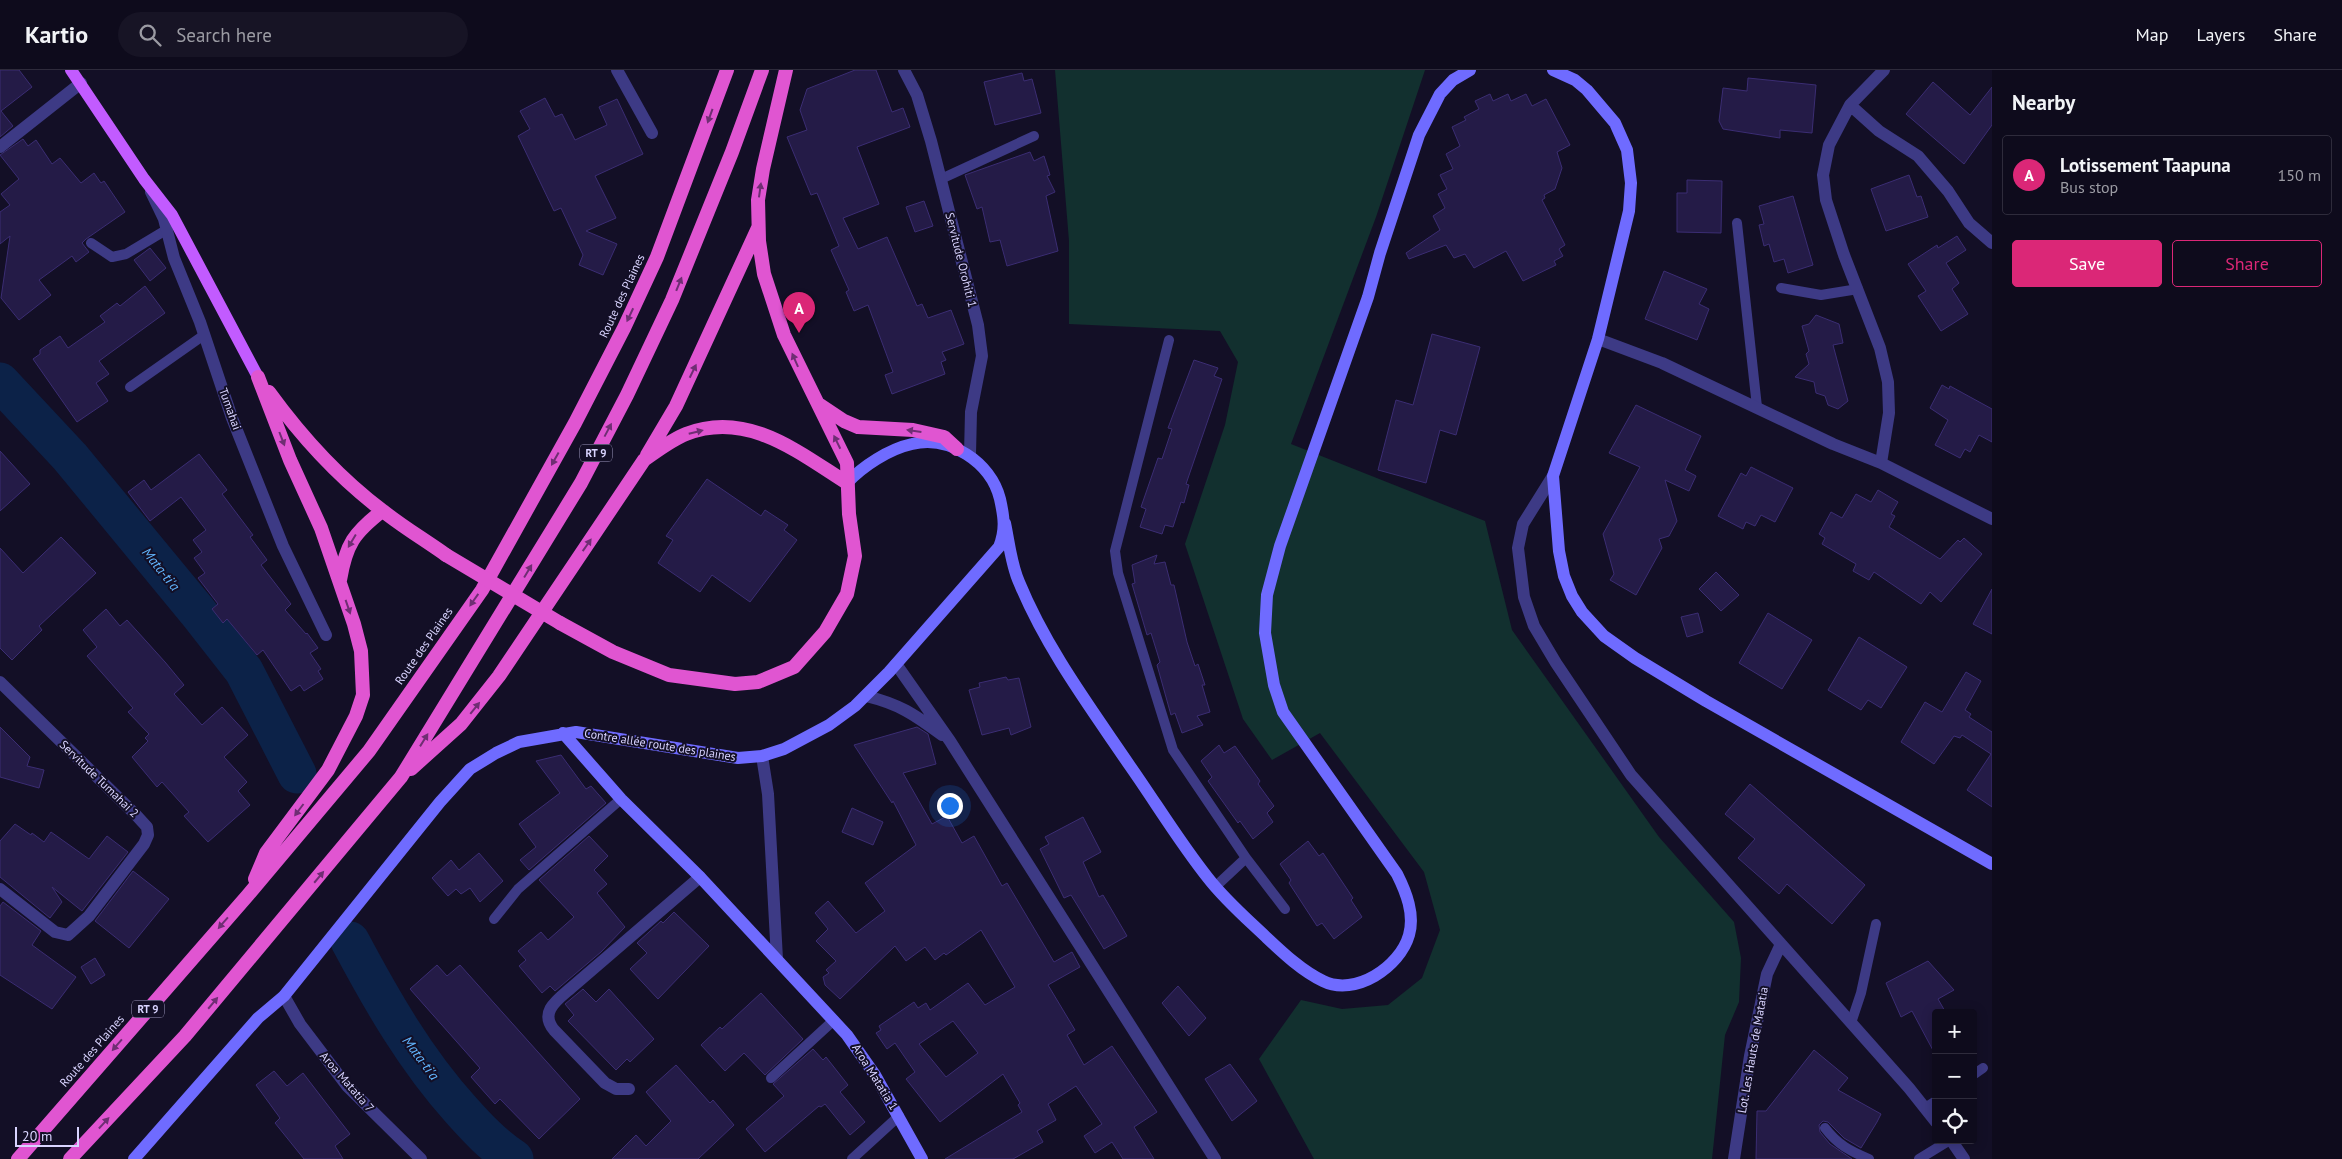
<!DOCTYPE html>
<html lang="en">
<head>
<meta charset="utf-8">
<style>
	:root { --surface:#0e0b1c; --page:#171425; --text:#f1f3f6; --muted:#9b9ba3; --line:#2e2b3b; --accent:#db2777 }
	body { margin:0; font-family:"PT Sans",sans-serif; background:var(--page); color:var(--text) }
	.controls { position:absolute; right:15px; bottom:15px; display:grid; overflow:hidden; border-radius:5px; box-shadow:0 2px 12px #0003 }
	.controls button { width:45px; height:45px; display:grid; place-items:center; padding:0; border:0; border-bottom:1px solid var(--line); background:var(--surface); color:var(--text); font:25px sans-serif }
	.scale { position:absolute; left:15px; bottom:12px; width:64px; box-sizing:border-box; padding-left:5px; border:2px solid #d9d4ff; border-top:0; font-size:14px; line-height:18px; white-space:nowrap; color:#d9d4ff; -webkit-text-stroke:4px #130f26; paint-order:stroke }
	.you { position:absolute; left:949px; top:735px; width:18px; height:18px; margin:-12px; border:4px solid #fff; border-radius:50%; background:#1a73e8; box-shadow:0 0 0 8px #1a73e833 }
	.badge { display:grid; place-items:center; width:32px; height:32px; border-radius:50%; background:var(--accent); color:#fff; font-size:16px; font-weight:700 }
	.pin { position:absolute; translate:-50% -41px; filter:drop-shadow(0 1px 2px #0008) }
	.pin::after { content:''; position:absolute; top:26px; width:18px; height:15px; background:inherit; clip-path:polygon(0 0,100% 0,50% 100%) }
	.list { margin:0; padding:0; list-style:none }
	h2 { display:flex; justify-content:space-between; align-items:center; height:65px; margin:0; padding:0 20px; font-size:21px }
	h2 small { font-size:16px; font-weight:400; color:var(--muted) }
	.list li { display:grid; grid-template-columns:32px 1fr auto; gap:15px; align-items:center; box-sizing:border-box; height:80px; margin:0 10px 10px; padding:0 10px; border:1px solid var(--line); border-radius:5px }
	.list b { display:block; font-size:19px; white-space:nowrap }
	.list p { margin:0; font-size:16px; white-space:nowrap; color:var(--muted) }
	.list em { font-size:16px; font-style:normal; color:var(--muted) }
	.actions { display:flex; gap:10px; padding:15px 20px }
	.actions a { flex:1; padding:11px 0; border:1px solid var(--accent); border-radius:5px; text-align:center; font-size:18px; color:var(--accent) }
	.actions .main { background:var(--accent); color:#fff }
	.icon { flex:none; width:28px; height:28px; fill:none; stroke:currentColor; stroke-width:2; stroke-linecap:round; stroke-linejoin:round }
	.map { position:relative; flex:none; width:1992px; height:1089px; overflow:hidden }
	header { display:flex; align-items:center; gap:30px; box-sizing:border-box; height:70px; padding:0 25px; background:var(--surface); border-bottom:1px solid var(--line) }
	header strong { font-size:24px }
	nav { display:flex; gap:28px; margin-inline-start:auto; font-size:18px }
	.search { width:350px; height:45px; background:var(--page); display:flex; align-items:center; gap:12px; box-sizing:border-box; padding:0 18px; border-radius:28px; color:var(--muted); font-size:19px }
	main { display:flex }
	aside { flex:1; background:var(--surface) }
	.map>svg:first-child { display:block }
</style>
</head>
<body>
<header>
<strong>Kartio</strong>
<div class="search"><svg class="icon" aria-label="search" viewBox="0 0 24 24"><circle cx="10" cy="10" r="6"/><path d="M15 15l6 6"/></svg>Search here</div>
<nav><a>Map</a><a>Layers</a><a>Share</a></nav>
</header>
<main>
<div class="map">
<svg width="1992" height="1089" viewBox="0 0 1992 1089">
	<rect width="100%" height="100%" fill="#130f26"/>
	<path fill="#12302f" d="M1055,0h370l-49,147 -85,227 194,77 27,109 147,207 75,85 7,36 -2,44 -14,33 -13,124h-398l-55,-100 42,-59 41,9 46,-4 34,-27 18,-48 -16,-58 -104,-139 -48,27 -29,-41 -58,-175 40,-119 13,-63 -18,-31 -151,-7v-83z"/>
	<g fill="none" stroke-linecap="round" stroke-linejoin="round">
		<path stroke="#0c2248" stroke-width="39" d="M0,312l70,75 127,154 47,60 53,103
			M350,871c32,60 65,118 111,169 17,19 32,35 53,49"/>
	</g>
	<path fill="#241b47" stroke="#3b2d73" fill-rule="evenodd" d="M0,0h19l13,17 -31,24 12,15 -13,11z
		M855,0h21l16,42 11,-4 7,19 -53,20 22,57 -36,14 15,31 29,-12 30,69 5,-2 6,14 23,-8 13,34 -22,8 4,8 -5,2 4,12 -53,20 -7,-19 8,-3 -25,-67 -14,6 -8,-19 3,-2 -18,-40 8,-4 -22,-53 -6,2 -24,-58 20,-7 -7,-20 7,-21z
		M1022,3l2,8 8,-2 9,34 -46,12 -11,-43z
		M1748,8l68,7 -4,48 -32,-3v8l-57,-9 -4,-8 4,-33 24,3z
		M1933,12l37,33 22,-28v38l-28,39 -58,-50z
		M1490,24l3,7 15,-7 3,7 15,-7 6,12 14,-7 24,46 -13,7 5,16 -7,21 -11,6 1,3 -3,2 23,45 -6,4 4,7 -9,5 2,4 -33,16 -17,-30 -32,17 -9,-14 -11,4 -8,-13 -37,14 -3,-6 34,-23 -7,-14 12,-8 -7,-14 9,-5 -7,-14 13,-6 -7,-15 14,-8 -8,-19 14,-7 -2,-3 15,-8 -4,-8z
		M545,28l10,19 7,-3 13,26 32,-15 -8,-18 18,-8 26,55 -48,22 21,42 -30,13 31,13 -14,31 -24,-10 4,-10 -22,-47 -7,3 -36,-75 12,-7 -10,-18z
		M23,69l5,7 8,-6 16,24 8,-6 21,25 13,-10 7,10 3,-2 21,31 -39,27 -4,4 7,9 -13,10 -4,-6 -33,24 12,15 -32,25 -18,-22 9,-62 -10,8v-32l10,-7 -9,-11 18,-15 -19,-24z
		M1030,82l4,9 10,-5 6,19 -3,1 8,16 -9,4 12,55 -51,15 -7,-26 -10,2 -8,-35 -5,2 -12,-34z
		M1909,105l8,22 4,-1 7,21 -42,14 -15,-42z
		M1687,110l35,1 -1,52 -44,-1v-39h10z
		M1793,126l20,69 -25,8 -4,-14 -10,3 -5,-18 -5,2 -5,-21 5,-1 -5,-18z
		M924,131l9,25 -18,6 -9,-25z
		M1957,166l9,14 -20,13 13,20 -7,6 16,25 -27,17 -23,-35 8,-5 -18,-27 29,-19 1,3z
		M150,178l16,20 -16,13 -16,-21z
		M1664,201l43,18 -8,15 10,5 -12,31 -52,-21z
		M145,216l20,27 -66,48 10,13 -13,9 12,18 -31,21 -44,-63 7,-5v-4l20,-14 8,12 37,-26 -5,-6 17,-13 3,3z
		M1816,245l23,9 4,19 -10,2 15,56 -10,8 -10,-4 -3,-9 -9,-3 -2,-11 -19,-5 14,-13 -3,-10 3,-3 -7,-25 7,-2z
		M1432,264l48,13 -24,88 -16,-5 -14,53 -48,-13 18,-70 17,5z
		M1194,290l24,8 -4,8 8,3 -36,105 3,1 -5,18 -3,-1 -8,25 -8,-2 -3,9 -22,-7 6,-18 -5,-2 17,-49 4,1 10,-30 -4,-1z
		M1942,315l7,4 1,-3 42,23v33l-13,-7 -9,17 -5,-3 -5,9 -25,-13 13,-25 -18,-12z
		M1636,335l65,31 -16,34 11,6 -7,15 -24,-11 12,41 -8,15 -10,3 3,9 -26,47 -26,-15 4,-6 -11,-40 37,-67 -31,-14z
		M0,381l30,33 -30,27z
		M199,384l28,36 -5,4 31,41 -3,2 17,23 -6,5 30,39 -6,6 21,24 1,-1 11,15 -8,5 11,16 -3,2 5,8 -19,12 -4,-6 -9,6 -28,-41 -6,5 -30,-36 -4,4 -11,-14 6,-5 -20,-26 7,-5 -11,-15 8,-6 -9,-12 13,-10 -25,-33 -31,24 -22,-29 16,-12 7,10z
		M1751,397l42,21 -18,34 -14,-7 -6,11 -9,-4 -3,7 -25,-13 23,-43 5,3z
		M707,409l54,37 4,-6 23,15 -4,5 13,10 -47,62 -38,-27 -12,17 -42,-29 15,-23 -7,-4z
		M1878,420l20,12 -7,12 4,2 -6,11 51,32 18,-19 2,2 4,-4 18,16 -41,48 -11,-10 -9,12 -47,-32 -5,8 -16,-9 3,-7 -34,-20 3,-6 -6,-4 12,-22 11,6 14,-24 15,8z
		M61,467l35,36 -57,53 3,4 -30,30 -12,-12v-100l23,25z
		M1157,485l-3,9 11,-2 6,23h3l13,57 8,24 3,-2 7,21h-3l8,27 -13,4 6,9 -21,8 -7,-20 -4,2 -14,-50 3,-3 -9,-29 -4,2 -15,-51 3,-1 -3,-18z
		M1716,502l23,23 -18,16 -22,-22z
		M1992,519v45l-19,-10z
		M106,539l14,17 7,-6 38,42 19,23 -10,9 28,31 20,-18 26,28 -24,22 23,25 -9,9 12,14 -42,37 -24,-26 5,-4 -27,-30 -5,5 -25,-30 16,-16 -3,-3 4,-4 -21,-22 5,-4 -46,-52 10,-9 -14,-17z
		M1698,543l5,19 -16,5 -6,-20z
		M1768,543l44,27 -30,49 -43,-26z
		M1859,567l48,30 -26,41 -13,-8 -7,10 -33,-20z
		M1966,602l15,9 -16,29 6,4 -2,3 23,15v75l-25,-17 24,-36 -29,-19 -2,3 -6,-2 -20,28 -33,-22 24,-40 17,10z
		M1006,607l2,3 11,-2 12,49 -20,8 -2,-7 -27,7 -13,-45 11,-3 -1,-4z
		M0,657l30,30 -3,9 17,4 -5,18 -39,-11z
		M917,657l11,7 8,30 -33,9 29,51 15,-8 15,27 12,-7 28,50 5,-3 47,79 18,-10 8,15 -32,18 27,45 -8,5 17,30 28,-19 45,66 -23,15 20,32h-31l-11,-17 -17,11 -11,-17 18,-12 -26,-38 -28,18 8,16 -19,11 6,11 -30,17h-68l77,-47 -4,-7 2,-2 -17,-29 -63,48 -34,-43 9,-7 -20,-29 -8,6 -11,-16 5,-3 -2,-4 35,-24 4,6 8,-5 4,7 38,-27 17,22 30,-18 -34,-57 -35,25 -2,-2 -9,7 -10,-13 -19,14 -11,-15 -55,53 -15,-14 -2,-8 6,-4 -3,-3 10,-9 -20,-20 12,-12 -13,-16 13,-12 28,32 29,-22 -20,-28 51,-38 -23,-44 -1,2 -38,-58zM953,951l25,32 -32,24 -27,-33z
		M1219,675l5,8 11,-7 25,35 -2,3 16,22 -7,7 6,9 -20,17 -13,-18 -2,2 -30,-42 4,-4 -11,-16z
		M561,685l25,34 5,-3 15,17 -77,67 -9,-10 16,-13 -17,-23 41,-31 -24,-32z
		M1750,714l115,101 -33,39 -45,-40 -8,10 -41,-36 17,-19 -30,-25z
		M852,738l31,14 -10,23 -31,-13z
		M1083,747l18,35 -18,10 16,35 4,-2 24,41 -23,13 -33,-54 -7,3 -24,-49 9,-5 -4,-7z
		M15,754l16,11 1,-2 12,9 7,-10 38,27 18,-23 21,16 -46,59 -30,-24 10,15 -12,16 -50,-41v-36z
		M589,766l19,20 -14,14 13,14 -10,9 28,34 -24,25 -46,39 -5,-5 -8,7 -23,-27 7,-6 -8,-9 23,-19 7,8 26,-23 -35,-37z
		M1308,771l11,15 4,-3 30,45 -2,2 11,17 -28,22 -12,-16 -5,3 -28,-43 2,-3 -11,-16z
		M479,783l24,28 -23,21 -10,-14 -9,6 -5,-5 -8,7 -16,-18 19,-18 8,10z
		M133,801l36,28 -40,49 -34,-27z
		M3,832l38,29 -9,14 44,32 -24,32 -52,-34v-69z
		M674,842l35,34 -51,53 -28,-30 17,-16 -10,-10 24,-22 2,2z
		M95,888l10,17 -14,9 -10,-17z
		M1928,891l26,29 -16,9 8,14h-10v43l-24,-45 -11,6 -15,-34z
		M437,895l10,11 13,-11 120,134 -41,40 -39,-40 -5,5 -24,-27 9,-9 -70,-79z
		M1178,916l28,32 -17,18 -27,-33z
		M583,919l13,13 13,-13 45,50 -24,23 -3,-3 -11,11 -48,-49 6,-6 -9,-11z
		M761,923l42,46 -38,36 -21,-22 -19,18 -24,-26 19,-18 2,2z
		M813,979l10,11 3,-3 22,28 -8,7 25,30 -15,13 -25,-31 -4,3 -2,-1 -54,46 -19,-23 38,-33 -11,-12z
		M1814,980l34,28 -10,12 43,24 -4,8 -16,26 -17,-10 -16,-16 -5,-1 -4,4 1,7 10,12 22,15h-96l1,-48h9z
		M1230,994l27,37 -25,20 -27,-42z
		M676,995l34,38 3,-3 21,25 -36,34h-86l24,-24 10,11 25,-25 -25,-29z
		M274,1001l13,15 16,-13 23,30 24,31 -15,12 8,13h-39l-29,-36 5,-5 -24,-33z"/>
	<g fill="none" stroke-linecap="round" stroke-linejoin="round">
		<path stroke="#3d3a85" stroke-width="10" d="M941,109l93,-43
			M1737,153l20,184
			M91,173l21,14 14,-3 40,-24
			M1781,218l40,7 37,-6
			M1169,270l-54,211 3,22 55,177 73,108 -31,29
			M130,317l74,-52
			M1246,788l39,51
			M494,849l24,-30 103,-90
			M1851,953l10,-30 15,-69
			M1973,1005l10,-7
			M771,1008l63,-58
			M1925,1038l11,-7
			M1825,1058c13,17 25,23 44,31
			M852,1089l47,-43
			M1919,1089l31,-19"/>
		<path stroke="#3d3a85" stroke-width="12" d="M617,0l35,63
			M904,0l13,25 14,46 47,184 4,31 -11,56 -1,42
			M1850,35l29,26 39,25 30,35 21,32 23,20
			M0,77l81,-64
			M151,122l13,27 10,39 26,64 32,96 51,128 43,89
			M1598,269l64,24 171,81 48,19 111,56
			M1881,393l8,-50 -1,-31 -8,-34 -36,-93 -18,-55 -3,-25 6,-30 21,-40 34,-35
			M1553,406l-30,48 -5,24 6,49 10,29 22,37 75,112 278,313 27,34
			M896,594l54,77 265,418
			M0,612l136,133 11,12 1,8 -4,9 -55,72 -21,19 -13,-3 -55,-43
			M866,626c33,8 48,18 76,39
			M762,686l6,38 9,165
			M284,926l16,28 47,62 74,73
			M629,1019h-13l-11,-6 -51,-53c-15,-18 3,-30 17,-42l129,-111
			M1951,1070l13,19
			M1734,1089l16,-103 17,-82 14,-30"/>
		<path stroke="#6f6bff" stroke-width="12" d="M1553,0l22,10 12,10 28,33 12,27 4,33 -2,28 -31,128 -45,137 6,75 5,25 8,20 10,16 22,24 31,22 71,43 286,163
			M1005,453c4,19 6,41 14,59 27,66 71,125 111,184 26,37 50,77 78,112 17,22 38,40 58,59 17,16 36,34 57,44 32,16 77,-14 86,-46 6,-21 -3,-43 -12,-61l-114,-162 -9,-27 -9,-52 2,-38 13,-49 88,-249 12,-44 39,-118 21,-41 13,-14 17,-10
			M563,663l58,66 79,78 147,158 28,40 47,84
			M134,1089l124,-141 26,-22 156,-194 30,-33 26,-16 23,-11 57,-10 162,26 24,-2 22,-7 45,-24 26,-19 34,-34 110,-125c7,-17 5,-30 1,-48 -9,-37 -51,-64 -88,-55 -23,5 -49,22 -65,39"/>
		<path stroke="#c25bff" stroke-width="12" d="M71,0l73,109 28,36 86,162"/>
		<path stroke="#e055d1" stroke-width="14" d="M269,322c32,44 70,86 114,119 20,16 42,29 63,44
			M820,335l24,16 14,6 55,3 31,7 13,12
			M647,385l29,-49 82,-178
			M340,510c6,-36 14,-47 42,-69
			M560,553l53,29 56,23 66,9 23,-2 36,-15 31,-35 22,-38 8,-38 -6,-42 -2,-51 -63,-128 -20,-61 -5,-33 -1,-41 5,-31 23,-99
			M411,699l50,-45 38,-48 145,-216c13,-9 27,-20 42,-26 61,-24 112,18 161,49
			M255,809l11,-26 62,-83 28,-54 7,-21 -2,-44 -7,-27 -33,-96 -31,-68 -32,-83
			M18,1089l230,-264 121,-144 113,-161 93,-167 49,-95 33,-71 70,-187
			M70,1089l115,-123 216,-259 180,-294 46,-88 45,-95 60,-148 30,-82"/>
		<path stroke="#e055d1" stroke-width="14" d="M446,485l114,68"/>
	</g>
	<defs><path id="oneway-solid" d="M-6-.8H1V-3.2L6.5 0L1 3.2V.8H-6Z" transform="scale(1.25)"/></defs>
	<g fill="#6f2e73">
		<use href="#oneway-solid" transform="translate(710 46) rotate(110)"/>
		<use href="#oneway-solid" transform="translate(760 120) rotate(-82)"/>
		<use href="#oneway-solid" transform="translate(679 214) rotate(-68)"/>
		<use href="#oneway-solid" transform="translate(630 245) rotate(115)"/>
		<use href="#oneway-solid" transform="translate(795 290) rotate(-114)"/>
		<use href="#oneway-solid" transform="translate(693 301) rotate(-64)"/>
		<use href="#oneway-solid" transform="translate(608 360) rotate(-62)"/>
		<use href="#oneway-solid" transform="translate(914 361) rotate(-172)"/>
		<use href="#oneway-solid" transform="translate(696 362) rotate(-14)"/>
		<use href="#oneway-solid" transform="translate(282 369) rotate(69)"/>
		<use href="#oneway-solid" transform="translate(837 372) rotate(-116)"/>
		<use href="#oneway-solid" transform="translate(555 389) rotate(119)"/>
		<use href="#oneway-solid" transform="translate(352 471) rotate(121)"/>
		<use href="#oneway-solid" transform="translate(587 475) rotate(-55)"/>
		<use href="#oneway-solid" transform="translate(528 501) rotate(-59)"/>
		<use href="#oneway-solid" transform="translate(474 530) rotate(125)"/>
		<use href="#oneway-solid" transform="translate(348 537) rotate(71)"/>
		<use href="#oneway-solid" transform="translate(475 638) rotate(-51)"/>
		<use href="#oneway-solid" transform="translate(424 670) rotate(-58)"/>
		<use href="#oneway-solid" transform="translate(299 740) rotate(127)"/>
		<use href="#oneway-solid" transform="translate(319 807) rotate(-50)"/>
		<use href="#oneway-solid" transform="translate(223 853) rotate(131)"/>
		<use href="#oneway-solid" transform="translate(213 933) rotate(-50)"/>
		<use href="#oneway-solid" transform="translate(117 975) rotate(131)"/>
		<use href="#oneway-solid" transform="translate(104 1053) rotate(-47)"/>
	</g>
	<g text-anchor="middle" stroke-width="4" stroke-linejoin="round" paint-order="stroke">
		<g fill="#130f26" stroke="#9e99be" stroke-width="1">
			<rect x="580" y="374.5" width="32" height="17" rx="4"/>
			<rect x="132" y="930.5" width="32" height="17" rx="4"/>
		</g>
		<g font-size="11" font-weight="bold" fill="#d9d4ff">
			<text x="596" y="387">RT 9</text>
			<text x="148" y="943">RT 9</text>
		</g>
		<g font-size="12" fill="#d9d4ff" stroke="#130f26">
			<text transform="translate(961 190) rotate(76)" y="4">Servitude Orohiti 1</text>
			<text transform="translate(622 226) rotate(-65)" y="4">Route des Plaines</text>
			<text transform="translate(230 339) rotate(70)" y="4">Tumahai</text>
			<text transform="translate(424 576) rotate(-55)" y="4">Route des Plaines</text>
			<text transform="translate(660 675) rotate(9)" y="4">Contre allée route des plaines</text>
			<text transform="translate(99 709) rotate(44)" y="4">Servitude Tumahai 2</text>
			<text transform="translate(1753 980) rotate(-80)" y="4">Lot. Les Hauts de Matatia</text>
			<text transform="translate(92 981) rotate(-49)" y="4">Route des Plaines</text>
			<text transform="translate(875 1007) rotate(58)" y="4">Aroa Matatia 1</text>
			<text transform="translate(347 1012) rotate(49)" y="4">Aroa Matatia 7</text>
		</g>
		<g font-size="14" font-style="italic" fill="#62b6ff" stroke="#130f26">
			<text transform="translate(161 499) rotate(51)" y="5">Mata-ti'a</text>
			<text transform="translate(421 988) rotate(53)" y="5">Mata-ti'a</text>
		</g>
	</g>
</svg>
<div class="controls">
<button>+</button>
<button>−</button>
<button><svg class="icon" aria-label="locate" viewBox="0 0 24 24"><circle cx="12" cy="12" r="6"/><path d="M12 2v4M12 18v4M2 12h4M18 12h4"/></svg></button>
</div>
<div class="scale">20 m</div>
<div class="you"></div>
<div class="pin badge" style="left:799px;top:263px">A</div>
</div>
<aside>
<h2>Nearby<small></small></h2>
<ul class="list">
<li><span class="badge">A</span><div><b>Lotissement Taapuna</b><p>Bus stop</p></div><em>150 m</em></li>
</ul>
<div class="actions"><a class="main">Save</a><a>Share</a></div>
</aside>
</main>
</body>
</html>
